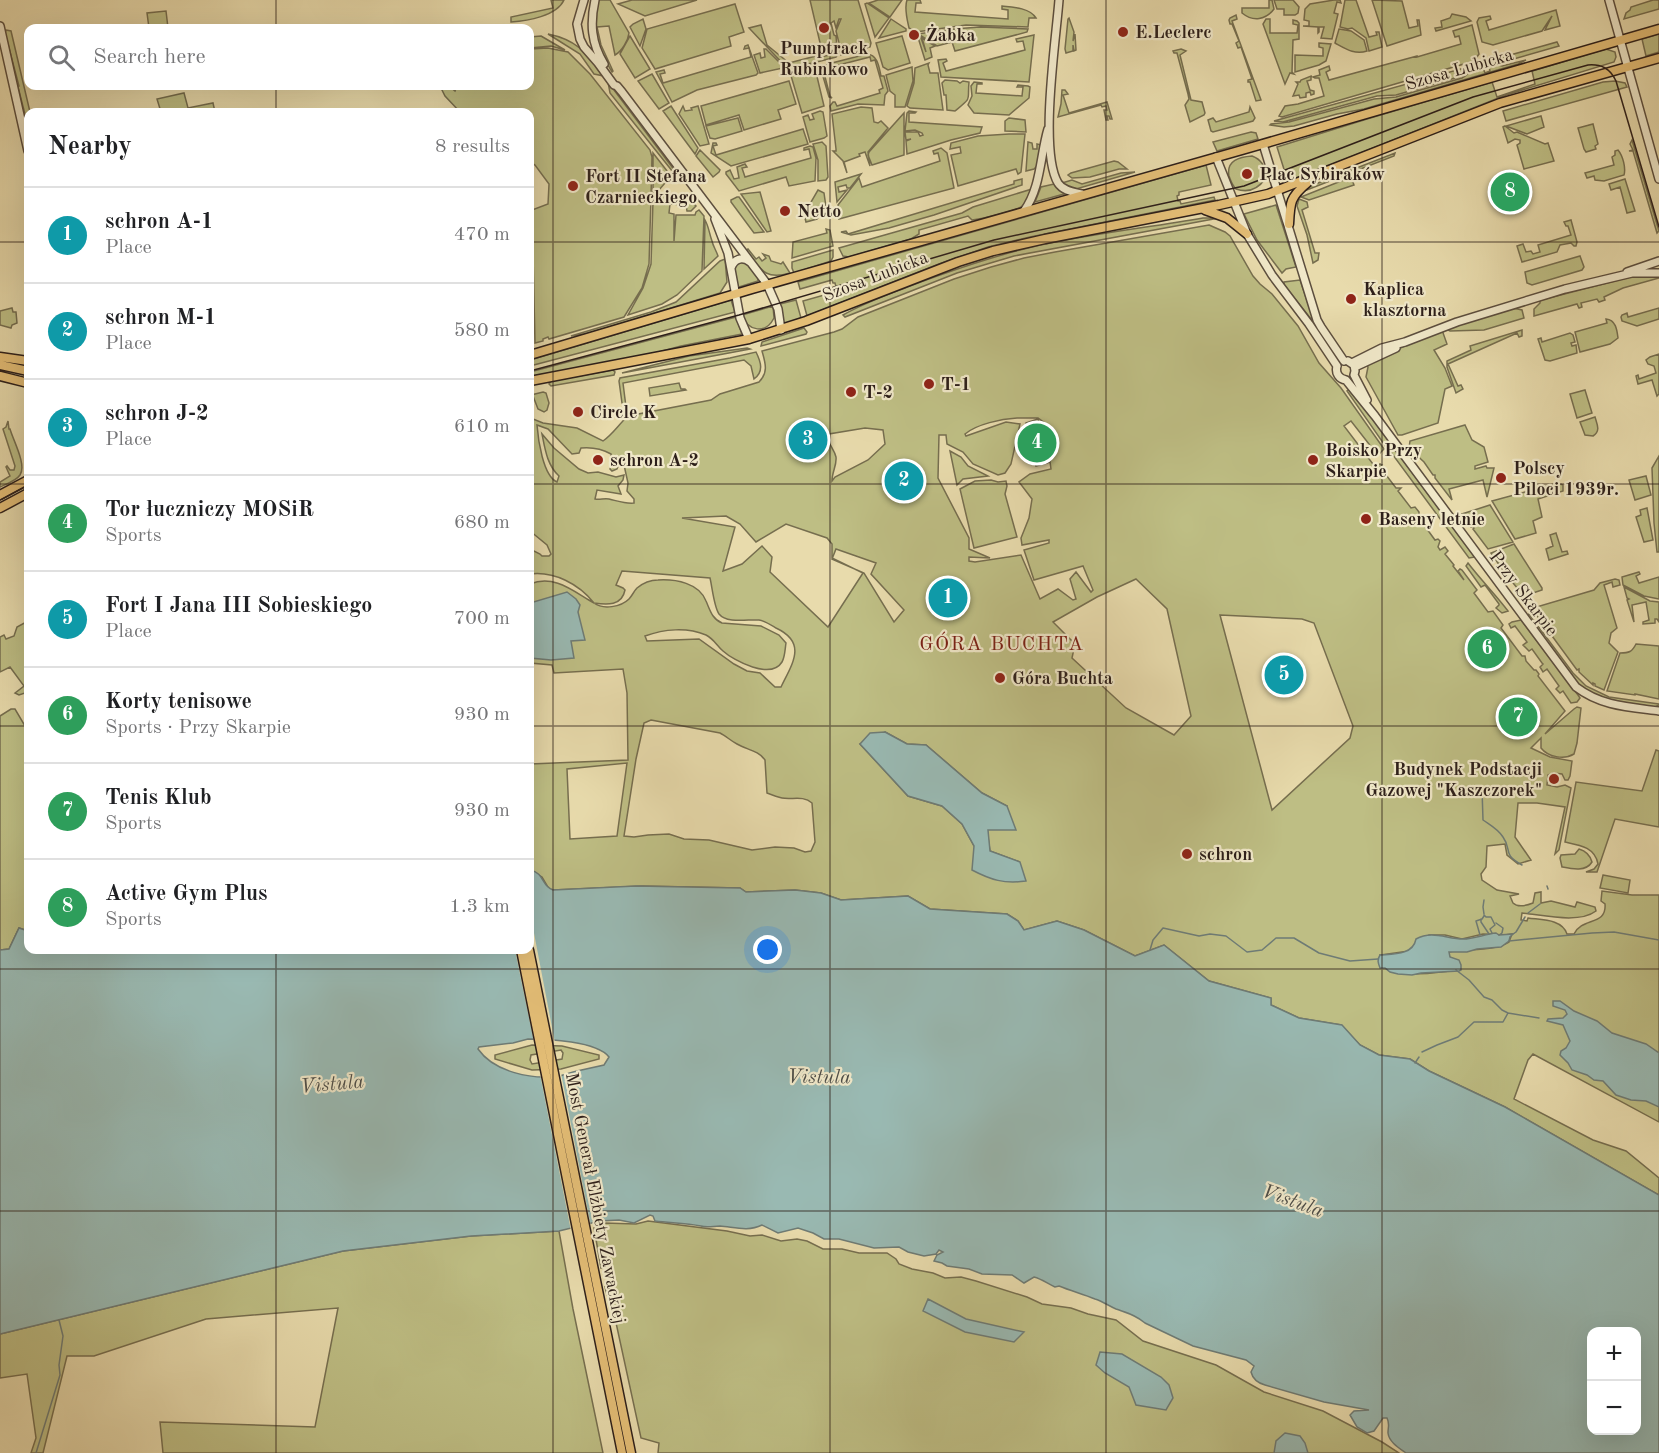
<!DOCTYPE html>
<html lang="en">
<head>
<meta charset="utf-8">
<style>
	:root { --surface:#fff; --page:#f6f6f6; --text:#202124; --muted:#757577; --line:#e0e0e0; --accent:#b45309 }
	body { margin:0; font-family:"Old Standard TT",serif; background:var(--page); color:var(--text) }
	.controls { position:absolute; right:18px; bottom:18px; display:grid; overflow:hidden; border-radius:12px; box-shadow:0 6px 24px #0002 }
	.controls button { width:54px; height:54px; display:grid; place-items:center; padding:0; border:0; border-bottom:2px solid var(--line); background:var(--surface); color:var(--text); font:30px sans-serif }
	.you { position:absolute; left:768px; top:950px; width:21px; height:21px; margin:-15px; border:4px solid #fff; border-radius:50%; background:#1a73e8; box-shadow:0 0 0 9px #1a73e833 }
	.badge { display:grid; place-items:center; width:39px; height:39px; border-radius:50%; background:var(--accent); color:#fff; font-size:20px; font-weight:700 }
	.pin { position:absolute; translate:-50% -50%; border:3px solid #fff; box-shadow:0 2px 6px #0006 }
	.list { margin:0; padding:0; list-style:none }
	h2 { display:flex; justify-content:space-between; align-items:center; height:78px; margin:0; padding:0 24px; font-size:26px }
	h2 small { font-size:20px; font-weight:400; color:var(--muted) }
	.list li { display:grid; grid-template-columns:39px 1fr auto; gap:18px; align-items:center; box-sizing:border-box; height:96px; padding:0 24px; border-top:2px solid var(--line) }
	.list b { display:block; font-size:22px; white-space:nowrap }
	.list p { margin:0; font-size:20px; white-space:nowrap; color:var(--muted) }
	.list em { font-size:20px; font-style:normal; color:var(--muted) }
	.icon { flex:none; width:33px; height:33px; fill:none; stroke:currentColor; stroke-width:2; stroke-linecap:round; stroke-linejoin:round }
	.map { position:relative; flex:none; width:1659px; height:1453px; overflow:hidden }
	.search { position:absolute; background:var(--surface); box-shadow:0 6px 24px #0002; left:24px; top:24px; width:510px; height:66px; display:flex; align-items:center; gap:15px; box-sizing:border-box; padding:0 21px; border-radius:12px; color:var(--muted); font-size:22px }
	.panel { position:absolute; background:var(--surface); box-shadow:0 6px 24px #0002; left:24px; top:108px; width:510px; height:846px; border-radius:12px }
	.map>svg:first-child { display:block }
</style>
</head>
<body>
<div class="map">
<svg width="1659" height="1453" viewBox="0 0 1659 1453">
	<rect width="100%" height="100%" fill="#e8dbac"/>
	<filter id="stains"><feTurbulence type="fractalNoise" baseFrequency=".00333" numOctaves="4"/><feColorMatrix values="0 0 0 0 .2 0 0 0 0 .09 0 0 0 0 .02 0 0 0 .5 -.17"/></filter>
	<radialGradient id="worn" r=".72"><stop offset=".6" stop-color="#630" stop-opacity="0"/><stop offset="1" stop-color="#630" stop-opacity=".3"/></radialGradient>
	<path fill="#bebe84" stroke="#766e4f" stroke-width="1.5" fill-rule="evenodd" d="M551,0h13c-7,16 -37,21 -53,22v-5l42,-9z
		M598,0h12l19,33c-1,8 -7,18 -14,22l-6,-29 -12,1 4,18 12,26 -1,1c-8,-14 -18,-30 -18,-47 0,-8 3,-17 4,-25z
		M632,0h65l-52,16 -27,-12z
		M810,0h48l13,43 -1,4 -29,8 -2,-7 8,-1 -1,-1 -6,1 -4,-16 5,-12h-2l-3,9 -2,-7 -3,2 3,12 2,1 1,12 -1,-5 -15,4z
		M878,0h24l-12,17 -21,-14z
		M907,0h13l1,3h-5l-1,9 93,7v-9l-6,-1v-3c11,1 28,2 34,12h-7l-1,9 -62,-2 -50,7 -7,-4c-2,-9 -5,-20 -2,-28z
		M1269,0h3l2,9c-8,11 -21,13 -32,4v-5h27z
		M1274,0h19l6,7 -1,6 -3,2h-11v-6h-7z
		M1334,0h6l1,3 -4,-1 -3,11 4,1 -6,25 -11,-1 3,-11h-5v5l-1,1v-6l-15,-1h6v-5l-5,-1 1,-11 5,-5z
		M1345,0h11l13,37 8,-2 -1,-3h3l3,15 -13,4 -3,-13 -14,-10 -4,1 -8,-2z
		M1372,0l30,1 7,27 9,-2 -1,-6h2l2,15 -34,11z
		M1653,0h6v9l-35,10 2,-6 4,-3 1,-3z
		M867,3l22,15 -14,19 -10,-33z
		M735,4l9,28 -15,5 2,9 -76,23 -13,-21 5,-19z
		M1556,10l4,16 -15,4 7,-14 -10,15 -49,14 -11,-3 -5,-20 2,-4 11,-2 1,3 -5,2 3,9z
		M166,11l2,17h-19l-2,-15z
		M1452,14l14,3 5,4 -35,10 -1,-3 7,-1 -1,-6 9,-3z
		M1236,15l1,4 -5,2 29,79 -5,1 -6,-19h-2v-2l4,-1 -11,-32 -3,1 -2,-5 3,-2 -7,-17h-2l-1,-4 1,-2z
		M1069,18l5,14 -1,9 2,-7 1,16 -2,1 -1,-6v6l-7,2 -1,-4 3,-30z
		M643,19l3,10 -6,17 -10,-19 3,-3z
		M891,19l15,10v2l-27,7z
		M1266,19h4v14h27l1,-8 -5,-1v-4l4,1 2,2v16l-6,1 -1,32 2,2 -4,-1 -5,11 -22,-60z
		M761,25l6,20 22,18 31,-8 1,2 18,-4 -3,4 -23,6 -27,4 -37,-39z
		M1472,25l7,29 -5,7 -192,56 -3,-1 6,-10 13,-2 26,-8 -5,-18h-4l-2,-1 7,-2 -1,-5 10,-4 1,4 -4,2 3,8 88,-24v1l44,-13 -2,-8 -4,1 -2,-6z
		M980,27l48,2 -1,3 -72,19 -3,-9 -15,4 -17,-11 6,17 -4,-14 13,8 -5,2 2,9 -7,3 -8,-26 37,-5z
		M1339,29l12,2 13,9 3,11c-12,4 -21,-2 -32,-8z
		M6,30l5,1 19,81h-2v14l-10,-39 1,-1 -14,-53z
		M548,34c30,6 39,20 56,42l-10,-2 -14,-20z
		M1659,34v18l-13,4 -4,-17z
		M1034,35l-5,47 -88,-5 -3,-17 8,-1 1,2 -4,2 3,8 79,-21 -2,-9 -6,1 -1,-3z
		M541,36l24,14 -14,-4 -21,2v-11z
		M630,36l20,33 -15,9 -15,-24z
		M902,36l8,27 -22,7 -5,-3 -7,-24z
		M1557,42l2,4 -56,16h-7l-5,-6h3l2,3z
		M1319,43l12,1 -5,17 -7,4 -24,7v-17l28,1v-8l-4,-1z
		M748,45l10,28 -2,2 -59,15 -25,12 -16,-30 8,-2 1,3 -5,1 3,9 88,-26 -2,-9 -5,1 1,-3z
		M548,48l20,4 22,22 60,76 2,7 -1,40 -2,67 -7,24 -18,29 -75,22 -1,-2 -5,2v2l-8,2 -3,-133 16,-6 1,-20 -14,-19 -5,-3v-50h-70l-15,-16 -5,-10h9l6,5 2,-5h73v-37z
		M764,49h2l16,16 1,3 -23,5 -6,-18 6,-2 1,5 4,-1z
		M1181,49l5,2 -6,4 11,45 11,2 3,11 -1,2 -14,7 -5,-17 4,-6 -1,-5 -11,-41h-3l-1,-2z
		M1606,49l9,3 1,5 -2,5 -108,33 -218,87 -11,-35 90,-28 125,-37 5,15 38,-13 -3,-13z
		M867,54c11,1 12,13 14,22h3l4,15 -3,4 -1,10 -26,-1 -27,7 -1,-5 3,-4h2l2,4 43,-13 -1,-3 4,-2 -8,-28 -4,1 -1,-4 -43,11 1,4 -4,1 6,23 2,2 -3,-1 -7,-24 2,-6 4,-3z
		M1526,60l-8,4 -154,45 -27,5 -43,12 -10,1 -14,-2 1,-1 18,-2 85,-23 22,-2 66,-19c10,-5 8,-12 19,-15l4,10 5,-2 -2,-9 14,4z
		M929,63l-1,2 2,8h8l5,37 -33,-2 -3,-2 7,-23 1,-15z
		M814,64l10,42 -22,7 -13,-44z
		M912,67l1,14 -8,26h-10v-12l-5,-4 -4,-16z
		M1464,68l2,3 -4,5 -66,19 -19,1 -94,26 -9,-1z
		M652,74l17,29 -10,6 -21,-28z
		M1311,76v4l-4,1 3,9 4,1v3l-3,1 -1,-3 -4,1v4l-6,1 -1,-3 -6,1 5,-12 -2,-2h4l1,-2z
		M945,80l12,1 3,2 3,-2 6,1c-2,20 4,14 -14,29l-8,-1 -1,-15h-2l-2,-12z
		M789,81l7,23 -18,6 3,9 -37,11 -5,-15 -33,10 -5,-19z
		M1615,81l10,2 2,4 -121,34 -3,-10 100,-29z
		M608,82l67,89 -2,1 -63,-79z
		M974,82l8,1v1h-5l-1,9 46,3 1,-9h-6l1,-2 10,1 2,1 -1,11 -20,17 -35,-2 -6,-8 4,-9 -1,-10z
		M1062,90h3l3,4 -5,1 6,18 38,-11 5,17h-2l-1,-3h-2l1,4h-2l-2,-10h3l-1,-4 -4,1 -1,-2 -43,12 3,-13z
		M184,93l4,15 25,-5 2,9h-54l-4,-13z
		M671,106l27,42 -3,6 -32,-43z
		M683,106l2,5 7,-1 -1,-2 7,-2 11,38 -9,2 -21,-32z
		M861,107l11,1 2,14 4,1 3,-2 7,7 -20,24 2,14 -5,-14 -6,2 1,2 -16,6 3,11 -4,-12 -10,-10h3v-2l-4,-35z
		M1250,107l5,11 -2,3 -40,11 -2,-1 -3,-11 5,-2 3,4 33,-10z
		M820,111l3,1 4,24 -3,2 -14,4 -7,-25 5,-2 2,5 4,-1 -2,-5z
		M909,111l7,1 -1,1h-6v9l73,5 -2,6 -29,7 -44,14 -1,-13 5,-2 -5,1 -1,-8h13l2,4 3,-1 -1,-2 -7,-3 -10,1 2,-18z
		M904,113v42l-32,10 -4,-10 1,-3z
		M1541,116l3,11 -17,7 -21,-8z
		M738,118l4,13 -27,8 -5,-1 -4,-12z
		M1009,118l16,2 1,12 -21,-1v-10z
		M1593,124l5,20 -3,2 1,3 -10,3 -2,-3 -6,-21z
		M1505,126l9,7 3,-1 28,12 3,-1 6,18 -30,8 -7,-24 3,-2v-3l-5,-1 -7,4 -5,-16z
		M803,129l5,15 -77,22 -20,-13 2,-10h3l1,2 -4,1 3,9z
		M1251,132l5,1 2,6 -41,12 -4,-9z
		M1009,134h16l-4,38 -3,2 -2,-5 -58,17 -7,-31 10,-2 -1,-6 -10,2 1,-6 27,-7z
		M1632,140l27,91 -2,2 -24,-82h-4l4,-1 -3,-6z
		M822,142l4,4 2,31 -2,3 -8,1v-21l-5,-16z
		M1028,142l4,1 1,6h4v-5l4,1 -3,20 -4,4 -8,2z
		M810,146l3,1 3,11 -1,23 -26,5 -3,-9 -47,14 -13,-17v-2l4,-2 4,9 5,-1 -2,-11 8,-3 2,3 -5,1 3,9 66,-19 -2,-9 -5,1v-2z
		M941,148l6,5 7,35 -115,31 -1,-14 21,-27 3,9 78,-26 -2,-8 -4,1 -1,-3z
		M700,150l20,20 -1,2 -6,5 -17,-21z
		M1618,150c5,6 8,18 6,25l-20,6 -9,-1 -1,-4 -7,2 -2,-5 29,-8 -2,-8 3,-2v-4z
		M653,153l18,23 -18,21z
		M1395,153l-1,3 -95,37 9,-6z
		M1252,156c11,4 14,13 13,23 -7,10 -17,14 -29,10 -4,-4 -5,-8 -7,-13 -3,-16 11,-19 23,-20z
		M1114,161l4,1 9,7h-8l-29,8 -18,1 -4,-3 3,-2z
		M1206,165l5,20 -32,7v3l-2,1 1,5h2l1,3 33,-7 1,3 -185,37 -42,10 -49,17 -132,52 -4,-15 32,-9v-4l1,-1 -1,-4h-2l-1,-3 -32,9 -2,-7z
		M1135,172l-59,17 -12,-3 -2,-3 10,-3 10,4 39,-11z
		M861,174l-11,14h-3l-1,-3 -8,2 1,5 8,-2 -10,12 -2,-20z
		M1351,177l3,8 -45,15 -8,-3z
		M1022,179v6l-88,30 -45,13 -38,7 -10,-3 5,-1 2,3 166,-50v-3z
		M1625,179l10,32 -8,2 -7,-26 -9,3 -2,-6z
		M1054,184l10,10 -29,8 6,-15z
		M1032,189c-2,5 -4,13 -9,17 -8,5 -41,13 -51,14l-4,-4 -49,14v4l-8,5 -62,18 -6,-1 -4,-8 123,-35 11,-6z
		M818,190l6,3 2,14 -9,12 -11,3 -2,-8z
		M760,192l11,39 -4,1 -26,-38z
		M660,193l4,3h8v3l1,-3h2v3l2,-3h1l1,3 1,-3h2l1,4v-4h2l1,4 1,-4 9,10 -5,5h-4l-1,-6 -16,-1 -1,9 5,1v27l2,-26h19l1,-3 3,-2 5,6 -2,55 -25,24 -15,9 -34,11 15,-27 8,-24 2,-63z
		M737,197h2l25,35 -10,1 -23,-31v-2z
		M1299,199l8,3 1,5 -6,3 13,43h4l-1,7 -5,3 -6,-28 -10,-29z
		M1276,205l20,62 -10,2 -4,4 -25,-33 -13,-26z
		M1203,218h16l-205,38 -57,17 -112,44 -2,-2c21,-12 44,-20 67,-29 40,-15 80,-29 122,-39 56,-13 114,-19 171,-29z
		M705,220c4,7 4,13 7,21 1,5 4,9 6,15l-14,13z
		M1571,220l6,22 -1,4h-2l-3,-3 -11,2 -3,7 -35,10 -5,-16 6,-2 3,8 5,-1 2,3 7,-2 -2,-7 33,-10 -3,-9h-2l-2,-4z
		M1209,225l16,7 5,4 23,40 7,8 12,10 26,32 21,37 22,25 43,61 -4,4h-4l-25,-32 -7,5 35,46 -2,-5 3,-3 2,1 -2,2 16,21h5l-3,3 13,17 4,-1 4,5v4l-3,3 3,3 3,-2 4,2 -2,3 11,15 3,-1 2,2 -2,6 2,3 5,-3 3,4 -3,3 9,11 -1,1 11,14 -6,-9 2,-2 2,1 15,20 -3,3 14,19 5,-1 10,14 -2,3 21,28h3l1,5 8,9h2l3,4 -1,2 27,35 -20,23 29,-25 3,-2 4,1 -4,35 -3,11c-10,6 -26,3 -33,-6v-10l-10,10 19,9 22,4 -2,15 -2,4h-3l-3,-6 -9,-1 -5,2 -1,10 10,2 8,-2 6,3 -12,62 -4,4 10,-47 -28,-4h-19l-3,34 16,23 -13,4 -11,-9 -2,-11 -18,2 -1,21 -5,7 1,6 15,10 22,4 -9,2c1,2 2,5 3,7 5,5 15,2 20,0l2,-10 6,-1v11l10,-2 24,6 2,-5 18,5 1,4c-17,13 -53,4 -74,2l-1,7 6,1 1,-3c14,2 34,1 39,16h7c8,-17 33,-8 31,-30l-4,-3 1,-10 30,4h27v227l-126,-68 -5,6 -14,39 79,41 33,11 33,27v17l-154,-88 -76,-36 -19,-12 -31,-4 -19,-10 -19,-20 -42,-7 -28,-13v-7l-62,-17 -45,-36 -29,11 -51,-26 -27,-9 -33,9 -6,-9 -11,-7 -77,-5 -22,-13 -67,4 -20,-7 -26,-3 -49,2 -6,-4 -98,-2 -89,4 -4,-1 -7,-12 -12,-7v-106l98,-4 -1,-67 -4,-24 -69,4 -2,-8 -22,-2v-79c25,-10 44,8 64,19 -15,-19 -40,-32 -64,-29v-25l10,5 2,2h7l2,-2 -4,-9 -17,-14v-132l3,4v16l10,4 34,5 26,13c10,-7 16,-17 25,-25l83,-16 9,-6 39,-12c10,-10 6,-20 3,-31l72,-19 8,-3 16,-12 96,-38 37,-12 33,-9 31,-6zM1017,418h21l8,6 4,38 -12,-43 -12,4 10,43 14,-4 1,7 -21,5 -11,8 13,17 -3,19 -8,20 1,7 27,-5v3l-25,7 10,30 49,-14 10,24 -2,2 -15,-20 -6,7 6,20 -3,1 -15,-11 -18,10 -19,-44 -46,7 -6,-1v-4l21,1 -21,-9v-11l-31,-60 1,-43h7l1,9 16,8 10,12 25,11 7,-2 6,-9 9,-40 -14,-2 -40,14 -1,-2c12,-10 36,-15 52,-16zM537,425l11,4 24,25 7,-1 2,-5c10,-1 21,1 30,6l1,7 -2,8 2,2 5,-2 2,-5 5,1 4,18 -1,8 7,8v4c-9,1 -16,-2 -25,-4 -5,-1 -9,1 -14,0l2,-9 24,4 -3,-8 5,-6 1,-5 -8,2 -18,-5 -10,1 -9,-4 -25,-21 -12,-14c3,15 5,31 17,42l-2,6c-14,-6 -19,-43 -20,-57zM865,428l18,2 2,14 -17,16 -33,17 -3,4c0,-9 5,-16 4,-24 -2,-9 -10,-14 -7,-23zM726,516l14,8 16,18 30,-18 41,14 5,6v14l31,15 -35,54 -58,-55 2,-15 -10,-11 -20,18 -19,7 12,-44 -53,-9zM836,549l40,14 -5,11 33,36 -10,12 -30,-49 -32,-14zM622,571l88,7c2,8 4,29 9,36 8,10 30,5 40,6 6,1 12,5 17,8 32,15 16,36 5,59h-6l-15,-14 -13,-2 -13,-7 -35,-25 -52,2 -2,-5c19,-7 42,-9 61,-1 8,4 10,10 17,16 11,10 48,29 59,11 3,-5 3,-13 4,-19l-7,-8 -18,-9 -39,-3c-10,-4 -12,-13 -16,-22 -7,-18 -30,-22 -48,-21 -7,0 -15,3 -21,8 -3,3 -5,8 -8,11 -8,8 -26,11 -35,4 13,2 28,3 31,-13l-2,-2 -7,-3zM1136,579l31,30 24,107 -17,19 -48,-27 -54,-50 3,-14 -22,-22 44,-25zM1220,615l82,4 12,4 39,103 -3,12 -78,72zM651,720l69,13c6,3 11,8 17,11 10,6 21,6 28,16l2,33c5,2 10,4 15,5 10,2 21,-3 30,5l3,39 -4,9 -6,1 -11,-4 -19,-1 -23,3 -43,-10 -25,-1 -15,-5 -21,1 -14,2 -10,-1 12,-77 8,-36zM885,732l22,12 19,1 56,48 25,13 -20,24 3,21 30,11 -46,-16 -12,-22 -20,-18 -34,-10 -48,-52zM627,763l-10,73 -47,3 -3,-70zM1483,934l22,1 7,-1 -3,8c-17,10 -41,6 -60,10v5l3,1 4,12c-13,2 -62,9 -70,-2 -3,-3 -4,-9 -6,-13l29,-4 20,-16h16l17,4z
		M826,229l4,1 3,16 -41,12 1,-16 34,-9z
		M748,249l8,10 3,-2 3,4 4,-3 -3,-4 6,2 2,5 10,3 2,-2 7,11c-26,8 -30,-5 -44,-23z
		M833,250v7l-2,4 -37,12 -2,-5v-6z
		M1580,256l4,11 -2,3 -50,15 -5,-2 -2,-11z
		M725,259l2,23 -7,11 -134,41 -15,2 80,-24 25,-10 44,-41z
		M738,262h9l11,14v5l-19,6h-2l-3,-21z
		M1638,275l21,1v2l-36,10 -19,9 1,3 -6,2 -2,-3 -16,4 1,4 -3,1 -2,-4 -43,12v-7l6,-6v-3l5,-1z
		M1300,280l15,44 -31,-39v-3z
		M731,300l4,12 -205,54v-6z
		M796,300l5,18 -17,7 -4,-21z
		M773,306l1,12c-8,16 -26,14 -32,-3z
		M12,308l1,4h3l1,11 -5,2 -1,3 -11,-3v-14z
		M1513,308l9,2 2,8 -40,12 -34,1 -4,-2z
		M1659,308v11l-22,7 -15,-5 -1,-4 1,-2 5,-2 1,4z
		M736,317l6,17 -61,12 -30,8 -121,23v-5z
		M1606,319c10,1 11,11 12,19l-8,6 -30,8 -5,-20 32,-9z
		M804,328l3,4 -1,2 -45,12 1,-4z
		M1442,330l5,14 -13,6 11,18 7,18 -7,3 -7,34 -36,12h-4l-32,-58 2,-10 -2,-4z
		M1522,330v6l-3,1 -2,-4 -69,31 10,22 3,-1 2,4 -7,4 -9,-26v-6l24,-11 -1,-4z
		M1570,333l3,2 2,7 -4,1 1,3 4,-1 1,8 -27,8 -5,-1 -7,-21 3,-1 1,4z
		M747,348l3,1 -128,24 67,-17z
		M756,352c5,10 8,20 -2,27l-3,-13 -7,-6 -121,23 3,24 -4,-4 -3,-22 1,-3 110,-20z
		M1659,354v40l-2,2 -5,-16 -14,4 -2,-8 2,-1 1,4 17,-6 -2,-7 -6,-2 -2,-4 4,-3z
		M613,370l2,2 -1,3 -63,11 -2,-2 2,-3z
		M679,383l2,6h4l1,1 -36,6 -1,-8z
		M1351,388l38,52v3l-3,4 -39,-56z
		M1585,390l7,23 -15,5 -7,-24z
		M543,392l3,1 3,10 -2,7 -3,2 -6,-3 -5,-13 -2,-1z
		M1595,417c2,7 6,14 -2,19l-8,-1 -5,-13z
		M8,421l1,8h1c3,11 17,36 10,46 -4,6 -14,9 -20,12v-5l10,-6 -4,-9 1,-1 3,4h4l1,-4 -12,-37 3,-2z
		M1465,425l7,15 12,7 4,15 -13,4v3l11,-3 1,2h7l-7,29 -4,-17 -34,9 3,11 -17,-22v-3h-2l-9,-13 -15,-14 1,-7z
		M1393,449l4,3 78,105 -6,1 -79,-107z
		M950,451l11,6 7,9 20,10 -25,3 -6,6z
		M1659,456v96h-2l-3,-29 -2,-55z
		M1646,476l5,19 -16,5 -6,-20z
		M991,480l7,2 8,-1 1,5 -2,8 12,43 -43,11 -14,-59 15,-8z
		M1558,483l5,2v6l-25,8 4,18 -9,4 3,12 -21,6 -23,-38z
		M1490,505l23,37 -25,7 -15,-20 1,-1 -1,-2 -2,1 -9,-13z
		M1647,508l6,32 -9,2 -8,-25 5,-2 -1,-5z
		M1556,533l6,19 5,-1 1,3 -19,6 -3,-11 7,-3 -3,-11z
		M1514,544l28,44v2l-15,5 2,4 -2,1 -18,-22 1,-1 -3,-1 -16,-23z
		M1468,563c13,17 27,31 40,48l-6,2 -6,-5 3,-3v-1l-14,-19 -4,2 -15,-21z
		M1639,572l1,2 -4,2 3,7 20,-6v22l-15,-3 -21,-11 -1,-8z
		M1615,579l4,1 1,5 -7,2 -1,-5 -8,3 13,43 -6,5 -2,10 9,9 -14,38 -9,-4v-2l-2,-1v2l-14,-13v-3l-2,1 -33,-45v-3l-2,1 -9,-13v-2l61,-18 6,-7z
		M1624,587l26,14 9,1v20l-2,-3h-2v4l-12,1v-2l6,-2 -3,-18 -14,3 2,17 -7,-22 2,-1 -2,-1z
		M1529,614l44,59 13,13 23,11 50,7v1l-4,2 -47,-7 -20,-8 -12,-10 -49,-66z
		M1521,620l57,75 2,3 -3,4 -6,1 -8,-12 -3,2 -4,-4 3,-3 -12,-17 -4,3 -3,-5 3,-3 -1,-1 -10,-14 -3,2 -6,-6 4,-3 -12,-16 -4,2 -2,-4 3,-2z
		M28,621v71l-9,3 -4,-2 9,-7 -14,-19 -10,5v-35l4,-2 2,4 8,-3 3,-9z
		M1636,644l23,2v53l-24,-5v1l-28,-4 13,-38c9,0 12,-1 16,-9z
		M11,709h4l13,22v200l-9,-3 -10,21 -9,1v-234z
		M1656,750l3,1v76l-44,-8 -18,53h-11l8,-3 4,-5c-3,-17 -19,-19 -33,-22l11,-60 66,9z
		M1579,849c7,2 11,6 13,13 -6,10 -20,7 -30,5l-2,-9 1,-3 14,-1z
		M1603,875l27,5 -2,13 -28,-5z
		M532,1045l30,1 37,9v4l-38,10 -29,1 -37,-11v-4zM561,1050l2,3 -1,6 -30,5 -2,-4 1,-5z
		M648,1221l79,10 23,5 12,-1 19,6 16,-2 10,2 16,8h19l17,4h28l9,6 3,5 13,5 21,4 12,5 16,-1 15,4 51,16 15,7 29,4 17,6 28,6 27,21 73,24 48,27 59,19 59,31 17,11h-741l1,-10 -18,-5 -31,-143h-3l-2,-8h5l-4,-20 -5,1 -7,-40 8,1 -1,-3 3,-3 32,1z
		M559,1231l14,78 30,144h-440l-3,-31 155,5 23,-119 -132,11 -112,37h-27l-24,97h-12l5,-15 -9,-64 -27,4v-44l343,-83 128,-15z"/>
	<path fill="#99b9b2" stroke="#6e7b75" stroke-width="1.5" fill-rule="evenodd" d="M567,592l9,7 4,6 -2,7 7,28 -14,1 3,17 -23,2 -21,-2v-55z
		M885,732l22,12 19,1 56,48 25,13 9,24h-28l2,21 30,11 6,19c-22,3 -35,-1 -54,-11l2,-24 -12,-22 -20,-18 -34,-10 -48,-52 10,-11z
		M530,870c15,3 11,16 23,20l83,-4 104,2 6,4 49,-2 26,3 20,7 67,-4 22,13 77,5 11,7 6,9 33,-9 27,9 51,26 29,-11 45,36 62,17v7l28,13 43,7 18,20 19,10 31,4 19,12 76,36 154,88v258h-253c-7,-5 -17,-11 -18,-20 0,-7 2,-9 -1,-15h-4l-9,13 -7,2 -10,-6 -7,-12 4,-4 15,-1 -45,-8 -59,-17c-7,-2 -12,-5 -14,-13l3,-6 -8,-6 -53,-14 -48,-23c-9,-8 -18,-10 -29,-14 -7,-3 -14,-8 -21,-10 -12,-5 -24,-8 -36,-13l-4,1c-7,-3 -13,-8 -21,-10l-10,6 -12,-8 -30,-1 -13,-5 -22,-3 -5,-3 -8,-2 3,-6 6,-3 -4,-2 -3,4 -12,2 -16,-4 -9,-5 -25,1 -35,-9h-15l-11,-6 -15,-5 -20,5 -16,-8c-14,7 -28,2 -42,1 -6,0 -13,2 -19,0 -16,-3 -30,-3 -46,-5l-2,-5 -3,-1 -16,8 -15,-3 -19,1 -41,10 -88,5 -128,15 -343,83v-384l9,-1 10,-21 9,3v19h502zM528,1039c19,0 69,2 81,18l-5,8c-9,2 -18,4 -27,6 -6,1 -12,4 -18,5 -27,4 -65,-4 -81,-27l1,-2 34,-4zM1592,1332h44v98h-44z
		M1496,933l3,2 14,-1 -3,3 -1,4 -8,6 -24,2 -10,3h-18l1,5 9,3 2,5v5l-2,1 -38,2 -9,2 -14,-1 -8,-2 -5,-4h-5c-2,-5 -3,-8 0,-13 14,-1 33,0 36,-16 16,-9 31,0 47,0 11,0 22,-5 33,-6z
		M1553,1001h7l14,10 23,10 15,12 34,11 13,9v54l-13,-6 -15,-1 -15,-5 -13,-14 -9,-1 -7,-5 -15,-5 -4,-7 -8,-8 1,-4 5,-3 4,-7 -7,-16 -16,-4 1,-2 15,-1 4,-4 -2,-4 -12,-4z
		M928,1299l38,20 58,13 -10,10 -49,-10 -42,-21z
		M1100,1352l22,2 39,23 8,8 4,13 -7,12 -30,-5 -7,-18 -24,-14 -9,-8z
		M1285,1433l15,3 5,7 3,10h-34l2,-12z"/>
	<path fill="#e8dbac" d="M530,912l25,131 -21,-1 -19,-92h15z
		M561,1073l30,154 -20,4 -31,-157z"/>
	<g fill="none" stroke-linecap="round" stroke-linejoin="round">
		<path stroke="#6e7b75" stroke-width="1.5" d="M1482,789l1,31c7,5 15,9 20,17 10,14 -2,16 19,28
			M1547,886l1,3
			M1484,900l-1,7 1,7
			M1528,913l12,-9
			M1484,915l2,2h5l4,8 -5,4 2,4
			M1481,919v3l8,12
			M1496,923l7,5 -1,5 -3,2
			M1513,934l3,-2 9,-15
			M1480,935l-4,-14 6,-2 2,-3
			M1509,941l83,-8 22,-1 45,8
			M1150,950l3,-10 10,-12 36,8 11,-2 16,2 21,16 15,-2 14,-12h18l25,15 31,8 28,-2
			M1456,970l13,10 15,17 8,3 10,10 6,3 31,5
			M1422,1052l15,-7 21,-8 16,-15h29l5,-9
			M1415,1063l4,-6
			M36,1453l24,-78 -1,-10 4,-29 -4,-16"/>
		<defs>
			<path id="tertiary" d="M584,0l-7,24 3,15 4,8 14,16 16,22 3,1 5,6 145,192 11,25 3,21
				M595,0c-5,23 -4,43 9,64
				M1059,0c-3,40 -20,151 -1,183 5,8 16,9 24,11
				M1609,0l50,179
				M0,26l28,125
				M1263,144l54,176 4,7 23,34
				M1216,157l31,77 25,41 37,49 28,42
				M1024,211c17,-23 16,-55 24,-82
				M715,219l13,34 12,65 9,21
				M731,268c3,-9 11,-12 19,-6
				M1627,272l32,-11
				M1348,361l6,4 1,6 -1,4 13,25
				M1352,363l30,-15 23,-6 52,-20 108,-33 67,-16h27
				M1337,366c-2,7 2,13 9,14l29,36 201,271c25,19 52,20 83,24
				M1355,367l41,-19"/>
			<path id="primary" d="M1205,210l22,8 20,16
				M1289,224c1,-21 1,-27 18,-41
				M530,355l222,-66 490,-139 417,-121
				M0,357l28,4
				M0,365l28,6
				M0,376l28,7
				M530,381l219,-42 57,-18 152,-59 35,-11 52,-12 174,-34 49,-11 232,-91 159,-45
				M0,495l28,-15
				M0,508l28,-15
				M521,950l101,503
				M529,950l102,503"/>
		</defs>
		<use href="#tertiary" stroke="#5c4e3e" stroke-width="10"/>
		<use href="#primary" stroke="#2d1f1a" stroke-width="11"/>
		<use href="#tertiary" stroke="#f0e8c9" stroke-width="7"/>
		<use href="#primary" stroke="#e4be76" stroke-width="8"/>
		<path stroke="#2d1f1a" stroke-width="1.5" d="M530,371l209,-56 255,-75 250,-54 229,-89 115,-32c13,-1 22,3 28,16l43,146
			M0,500l28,-15"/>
	</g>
	<path fill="none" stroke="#2d1f1a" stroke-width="1.5" stroke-opacity="0.55" d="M276,0v28M553,0v1453M830,0v1453M1106,0v1453M1382,0v1453M276,86v26M0,242h28M530,242h1129M0,484h28M530,484h1129M0,726h28M530,726h1129M276,950v503M0,969h1659M0,1211h1659"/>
	<g fill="#8f2418" stroke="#f0e8c9" stroke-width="2">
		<circle cx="824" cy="28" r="6"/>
		<circle cx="1123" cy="32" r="6"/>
		<circle cx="914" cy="35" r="6"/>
		<circle cx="1247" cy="174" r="6"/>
		<circle cx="573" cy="186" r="6"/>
		<circle cx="785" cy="211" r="6"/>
		<circle cx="1351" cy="299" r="6"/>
		<circle cx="929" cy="384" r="6"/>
		<circle cx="851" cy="392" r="6"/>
		<circle cx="578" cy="412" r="6"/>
		<circle cx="598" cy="460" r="6"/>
		<circle cx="1313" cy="460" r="6"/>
		<circle cx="1501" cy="478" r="6"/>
		<circle cx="1366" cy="519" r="6"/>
		<circle cx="1000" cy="678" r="6"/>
		<circle cx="1554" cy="779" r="6"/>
		<circle cx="1187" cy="854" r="6"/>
	</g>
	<g text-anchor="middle" stroke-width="4.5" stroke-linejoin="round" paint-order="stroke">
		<g font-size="18" font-weight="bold" fill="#2d1f1a" stroke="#f0e8c9" text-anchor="start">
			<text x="1135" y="38">E.Leclerc</text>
			<text x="926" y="41">Żabka</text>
			<text x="824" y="54" text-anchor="middle">Pumptrack<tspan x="824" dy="21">Rubinkowo</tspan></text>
			<text x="1259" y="180">Plac Sybiraków</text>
			<text x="585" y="182">Fort II Stefana<tspan x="585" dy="21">Czarnieckiego</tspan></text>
			<text x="797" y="217">Netto</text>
			<text x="1363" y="295">Kaplica<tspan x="1363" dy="21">klasztorna</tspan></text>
			<text x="941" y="390">T-1</text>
			<text x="863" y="398">T-2</text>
			<text x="590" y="418">Circle K</text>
			<text x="1325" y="456">Boisko Przy<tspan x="1325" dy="21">Skarpie</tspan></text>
			<text x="610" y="466">schron A-2</text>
			<text x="1513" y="474">Polscy<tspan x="1513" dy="21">Piloci 1939r.</tspan></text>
			<text x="1378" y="525">Baseny letnie</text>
			<text x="1012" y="684">Góra Buchta</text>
			<text x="1542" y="775" text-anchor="end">Budynek Podstacji<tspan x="1542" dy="21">Gazowej "Kaszczorek"</tspan></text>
			<text x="1199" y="860">schron</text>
		</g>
		<g font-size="18" fill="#2d1f1a" stroke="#f0e8c9">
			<text transform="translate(1459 69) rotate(-16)" y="6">Szosa Lubicka</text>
			<text transform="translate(875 276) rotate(-21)" y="6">Szosa Lubicka</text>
			<text transform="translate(1524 593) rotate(53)" y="6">Przy Skarpie</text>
			<text transform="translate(596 1198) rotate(79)" y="6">Most Generał Elżbiety Zawackiej</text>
		</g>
		<g font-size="20" letter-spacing="1.5" fill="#7a1f14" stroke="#f0e8c9">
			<text x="1002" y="650">GÓRA BUCHTA</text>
		</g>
		<g font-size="20" font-style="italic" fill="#4d4d48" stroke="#f0e8c9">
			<text transform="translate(819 1076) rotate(1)" y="7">Vistula</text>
			<text transform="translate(332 1083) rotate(-5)" y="7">Vistula</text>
			<text transform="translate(1293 1200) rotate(20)" y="7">Vistula</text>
		</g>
	</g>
	<rect width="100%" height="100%" filter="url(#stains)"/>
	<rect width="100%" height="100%" fill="url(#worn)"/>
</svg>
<div class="controls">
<button>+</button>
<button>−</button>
</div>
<div class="you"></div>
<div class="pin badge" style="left:948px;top:598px;background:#0f9aa8">1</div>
<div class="pin badge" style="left:904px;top:481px;background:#0f9aa8">2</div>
<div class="pin badge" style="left:808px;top:440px;background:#0f9aa8">3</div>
<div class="pin badge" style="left:1037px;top:443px;background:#2e9e5b">4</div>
<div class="pin badge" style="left:1284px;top:675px;background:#0f9aa8">5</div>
<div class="pin badge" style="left:1487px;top:649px;background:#2e9e5b">6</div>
<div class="pin badge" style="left:1518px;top:717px;background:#2e9e5b">7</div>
<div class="pin badge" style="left:1510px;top:192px;background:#2e9e5b">8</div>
<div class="search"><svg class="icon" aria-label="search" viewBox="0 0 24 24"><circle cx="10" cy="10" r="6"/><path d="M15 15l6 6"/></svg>Search here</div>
<section class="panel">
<h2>Nearby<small>8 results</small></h2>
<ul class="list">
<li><span class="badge" style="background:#0f9aa8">1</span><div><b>schron A-1</b><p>Place</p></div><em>470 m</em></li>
<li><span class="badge" style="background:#0f9aa8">2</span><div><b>schron M-1</b><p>Place</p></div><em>580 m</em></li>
<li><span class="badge" style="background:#0f9aa8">3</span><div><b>schron J-2</b><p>Place</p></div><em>610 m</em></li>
<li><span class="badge" style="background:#2e9e5b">4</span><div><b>Tor łuczniczy MOSiR</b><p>Sports</p></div><em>680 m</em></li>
<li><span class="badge" style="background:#0f9aa8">5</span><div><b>Fort I Jana III Sobieskiego</b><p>Place</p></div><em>700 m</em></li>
<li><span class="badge" style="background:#2e9e5b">6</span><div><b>Korty tenisowe</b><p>Sports · Przy Skarpie</p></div><em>930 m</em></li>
<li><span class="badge" style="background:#2e9e5b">7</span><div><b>Tenis Klub</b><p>Sports</p></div><em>930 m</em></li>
<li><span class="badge" style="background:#2e9e5b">8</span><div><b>Active Gym Plus</b><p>Sports</p></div><em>1.3 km</em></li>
</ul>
</section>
</div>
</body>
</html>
